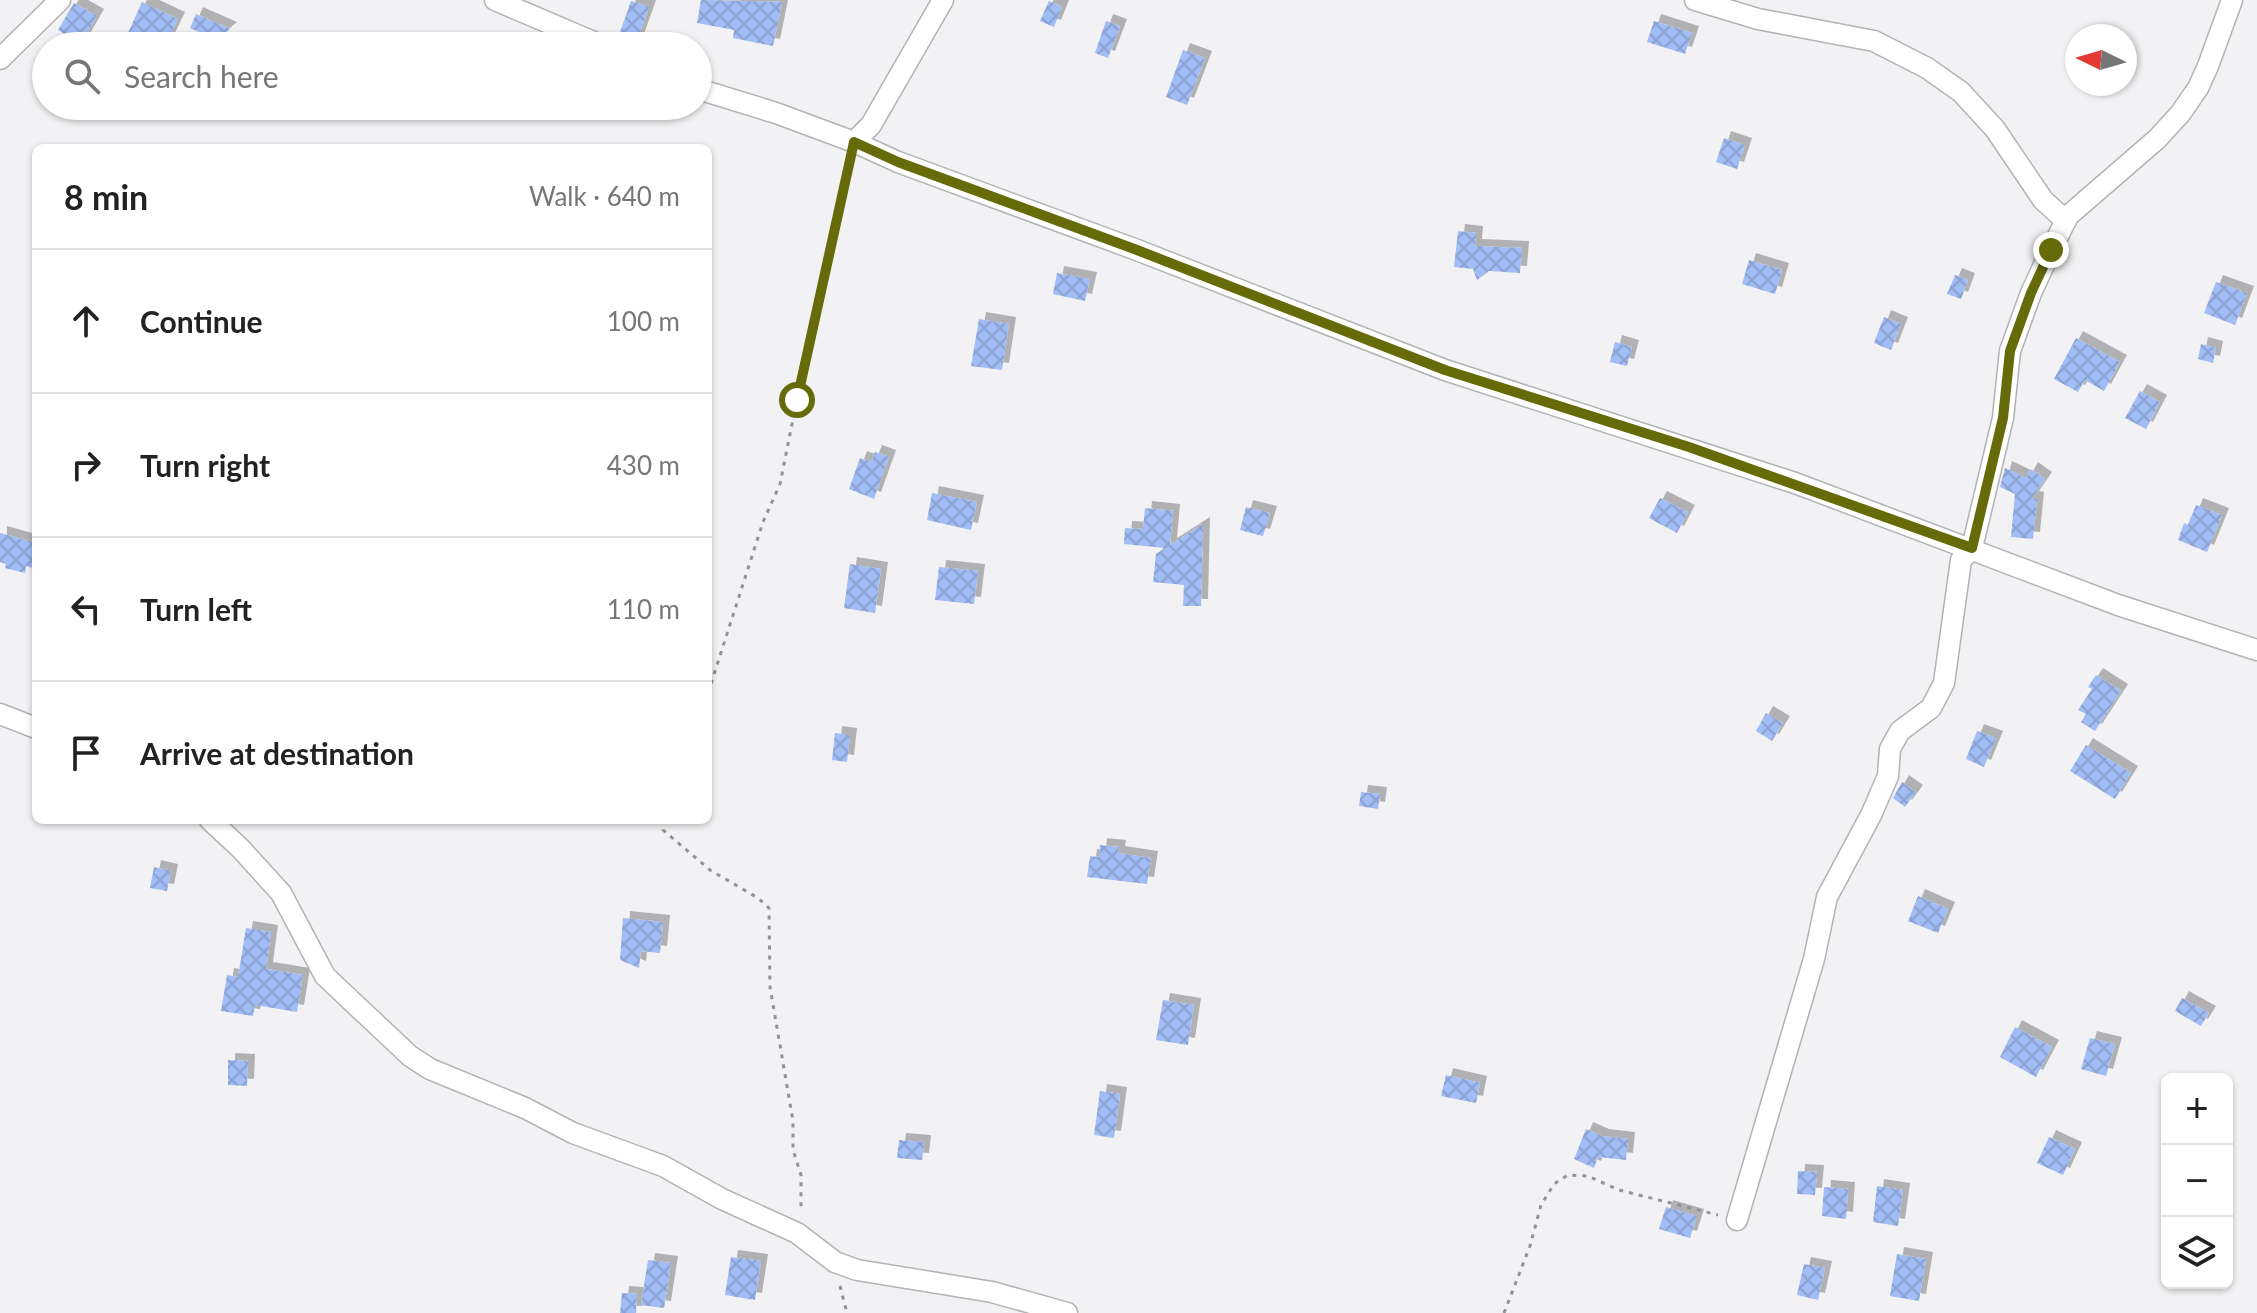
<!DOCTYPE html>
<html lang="en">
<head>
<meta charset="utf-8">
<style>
	:root { --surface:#fff; --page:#f2f2f2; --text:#222; --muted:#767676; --line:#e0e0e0 }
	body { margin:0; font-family:Lato,sans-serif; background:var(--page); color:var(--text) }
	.controls { position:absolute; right:24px; bottom:24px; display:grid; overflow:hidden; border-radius:12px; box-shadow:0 2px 6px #0004 }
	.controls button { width:72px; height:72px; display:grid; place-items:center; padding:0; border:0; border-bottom:2px solid var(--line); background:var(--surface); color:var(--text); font:40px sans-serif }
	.compass { position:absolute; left:2065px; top:24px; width:72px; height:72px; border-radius:50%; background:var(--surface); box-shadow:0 2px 6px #0004; rotate:275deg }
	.stop { position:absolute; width:24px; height:24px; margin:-18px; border:6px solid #666a09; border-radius:50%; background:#fff }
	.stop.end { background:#666a09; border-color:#fff; box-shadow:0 2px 8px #0008 }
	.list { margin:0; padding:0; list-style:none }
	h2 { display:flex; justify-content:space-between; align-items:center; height:104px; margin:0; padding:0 32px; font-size:34px }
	h2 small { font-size:26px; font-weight:400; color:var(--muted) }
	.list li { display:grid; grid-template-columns:52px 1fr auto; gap:24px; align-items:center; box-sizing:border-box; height:144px; padding:0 32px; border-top:2px solid var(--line) }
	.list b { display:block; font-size:30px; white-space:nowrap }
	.list em { font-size:26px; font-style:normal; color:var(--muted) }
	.icon { flex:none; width:44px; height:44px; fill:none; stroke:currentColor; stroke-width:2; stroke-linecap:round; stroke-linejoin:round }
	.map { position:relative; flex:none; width:2257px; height:1313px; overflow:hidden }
	.search { position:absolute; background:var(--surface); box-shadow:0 2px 6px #0004; left:32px; top:32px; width:680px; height:88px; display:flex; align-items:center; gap:20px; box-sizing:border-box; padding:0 28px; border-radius:44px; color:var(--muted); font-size:30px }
	.panel { position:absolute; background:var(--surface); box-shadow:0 2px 6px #0004; left:32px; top:144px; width:680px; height:680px; border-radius:12px }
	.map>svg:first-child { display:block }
</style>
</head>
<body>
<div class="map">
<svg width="2257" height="1313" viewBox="0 0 2257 1313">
	<defs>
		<pattern id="building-cross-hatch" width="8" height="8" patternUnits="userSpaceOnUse" patternTransform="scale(2)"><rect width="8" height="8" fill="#a1bdf5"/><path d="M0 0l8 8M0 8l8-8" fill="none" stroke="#8aa1d1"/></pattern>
		<filter id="shadow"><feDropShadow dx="7" dy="-7" stdDeviation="0" flood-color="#0004"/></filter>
	</defs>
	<rect width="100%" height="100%" fill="#f2f2f4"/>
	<path fill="url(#building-cross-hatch)" filter="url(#shadow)" d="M701,0l81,2 -9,44 -40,-8 1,-8 -37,-7z
		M631,1l18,6 -12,34 -18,-6z
		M1049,1l13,6 -8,20 -14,-6z
		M142,2l36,17 -13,27h-43z
		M74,3l23,13 -16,28 -23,-14z
		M196,14l34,15 -13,11 -27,-12z
		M1106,21l14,5 -12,32 -13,-5z
		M1654,21l38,12 -7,21 -38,-12z
		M1183,50l22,8 -18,47 -21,-8z
		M1724,138l21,7 -8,24 -21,-7z
		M1458,231l18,2 -1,13 47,2 -2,25 -31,-2 -12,9 -4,-11 -19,-2z
		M1749,260l33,10 -7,24 -33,-10z
		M1057,273l33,6 -5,22 -32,-7z
		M1955,275l13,5 -7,19 -14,-5z
		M2216,282l31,11 -12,32 -31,-12z
		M1884,317l17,7 -10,26 -17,-7z
		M979,319l30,5 -7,46 -31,-4z
		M2076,338l44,24 -16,29 -19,-11 -7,12 -24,-13z
		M1615,342l17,5 -5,19 -17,-4z
		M2201,344l15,4 -3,15 -15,-4z
		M2140,391l20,11 -14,27 -21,-11z
		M875,452l14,5 -15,42 -25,-10 11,-31 11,4z
		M2005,468l21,10 5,-9 14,10 -13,19 5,1 -4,40 -22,-2 4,-43 -15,-7z
		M932,493l45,9 -6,28 -44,-10z
		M1660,498l28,14 -11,21 -28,-15z
		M2196,505l26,10 -15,37 -29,-12 6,-17 4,2z
		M1246,507l24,6 -7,23 -23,-6z
		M1145,508l28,3 -3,34 33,-21 -2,82h-18l1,-21 -31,-3 3,-28 9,-6 -41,-4 1,-16 18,1z
		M0,533l36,10v26l-10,-3 -1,7 -20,-5 1,-4 -6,-2z
		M850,564l31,5 -6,44 -31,-5z
		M939,567l39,4 -4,33 -39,-4z
		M2096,675l25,16 -26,40 -14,-9 5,-8 -8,-4 14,-21 -4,-2z
		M1766,713l17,10 -11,18 -16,-10z
		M1977,731l19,7 -12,29 -18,-8z
		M835,733l15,2 -3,27 -15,-2z
		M2086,745l45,28 -16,26 -45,-28z
		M1902,782l14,10 -11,15 -12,-9z
		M1361,792l19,2 -2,15 -19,-3z
		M1100,845l19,2 -1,6 33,5 -4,26 -60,-7 3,-21 9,1z
		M154,867l17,4 -4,20 -17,-3z
		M1918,896l30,13 -10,24 -30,-12z
		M623,918l40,4 -3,31 -19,-2 -2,17 -19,-8z
		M246,928l25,4 -5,37 37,6 -6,37 -42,-7 -2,11 -32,-5 6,-36 11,2z
		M2182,998l27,15 -8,13 -26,-15z
		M1163,1000l31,5 -6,40 -32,-5z
		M2015,1027l37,20 -16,30 -36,-20z
		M2090,1038l25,6 -9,32 -25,-7z
		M228,1060l20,1 -1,25 -19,-1z
		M1446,1075l34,8 -4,20 -35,-7z
		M1100,1091l20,3 -6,44 -20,-3z
		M1586,1129l16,7 26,3 -2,21 -28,-3 -4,11 -20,-9z
		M2049,1137l26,12 -12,26 -26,-12z
		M899,1140l25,2 -2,18 -25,-2z
		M1798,1171l19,1 -2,23 -18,-1z
		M1877,1186l26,4 -5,36 -25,-4z
		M1824,1187l24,2 -2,30 -24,-3z
		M1666,1207l31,9 -7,22 -31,-9z
		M1897,1254l29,5 -7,42 -29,-5z
		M731,1257l30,4 -6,39 -30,-5z
		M648,1260l23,3 -7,45 -23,-3z
		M1804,1264l21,4 -7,32 -21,-5z
		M622,1293l15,1 -1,19h-16z"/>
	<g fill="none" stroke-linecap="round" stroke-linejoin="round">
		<defs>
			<path id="street" d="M495,0l108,46
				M1695,0l63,19 116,22 53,27 34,24 34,37 48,71 23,21
				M0,59l60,-59
				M698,89l78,24 78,29 44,20 239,88 308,120 350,113 323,122 139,45
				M854,142l17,-17 72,-125
				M0,714l36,14
				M210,820l31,29 40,44 44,83 85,80 20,13 95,39 48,25 90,33 59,33 75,34 38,29 22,8 135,22 75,21
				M1737,1220l77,-261 13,-62 44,-82 17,-39 2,-27 10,-18 31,-23 13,-25 17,-123 11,-12 31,-130 7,-67 21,-58 20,-43 17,-34 89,-77 23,-25 18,-26 10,-22 24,-66"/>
		</defs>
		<use href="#street" stroke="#b3b3b5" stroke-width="23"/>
		<path stroke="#929294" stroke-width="3" stroke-dasharray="4 6" stroke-linecap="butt" d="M708,693l55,-171 17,-38 27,-135 43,-189
			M666,820l-3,10 47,40 48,28 11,10 1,79 23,134v29l8,25v37
			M840,1286l7,27
			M1504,1313l26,-67 11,-41 13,-21 14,-9 20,1 31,14 99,25"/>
		<use href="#street" stroke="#fff" stroke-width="20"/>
	</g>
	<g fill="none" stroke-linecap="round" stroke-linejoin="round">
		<path stroke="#666a09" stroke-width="10" d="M797,400l57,-258 44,20 239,88 308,120 244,77 283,101 31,-130 7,-67 21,-58 20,-43"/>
	</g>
</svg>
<div class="controls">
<button>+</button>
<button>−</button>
<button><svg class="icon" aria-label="layers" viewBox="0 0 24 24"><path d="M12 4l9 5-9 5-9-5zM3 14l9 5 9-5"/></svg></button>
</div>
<svg class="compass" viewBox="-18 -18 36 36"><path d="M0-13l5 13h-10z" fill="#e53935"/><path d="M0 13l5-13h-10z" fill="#767676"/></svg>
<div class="stop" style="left:797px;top:400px"></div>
<div class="stop end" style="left:2051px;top:250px"></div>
<div class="search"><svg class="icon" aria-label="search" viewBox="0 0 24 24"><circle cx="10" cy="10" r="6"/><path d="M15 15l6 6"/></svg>Search here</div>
<section class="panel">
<h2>8 min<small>Walk · 640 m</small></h2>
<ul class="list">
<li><svg class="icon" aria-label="ahead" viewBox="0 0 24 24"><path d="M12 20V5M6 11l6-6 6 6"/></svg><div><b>Continue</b></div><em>100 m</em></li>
<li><svg class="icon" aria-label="right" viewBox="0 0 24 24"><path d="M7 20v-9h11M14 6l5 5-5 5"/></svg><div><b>Turn right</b></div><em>430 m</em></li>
<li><svg class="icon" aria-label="left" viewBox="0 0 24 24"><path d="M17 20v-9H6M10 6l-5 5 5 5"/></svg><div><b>Turn left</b></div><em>110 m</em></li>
<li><svg class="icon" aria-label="arrive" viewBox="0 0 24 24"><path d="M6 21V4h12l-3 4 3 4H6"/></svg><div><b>Arrive at destination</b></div></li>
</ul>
</section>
</div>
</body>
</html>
